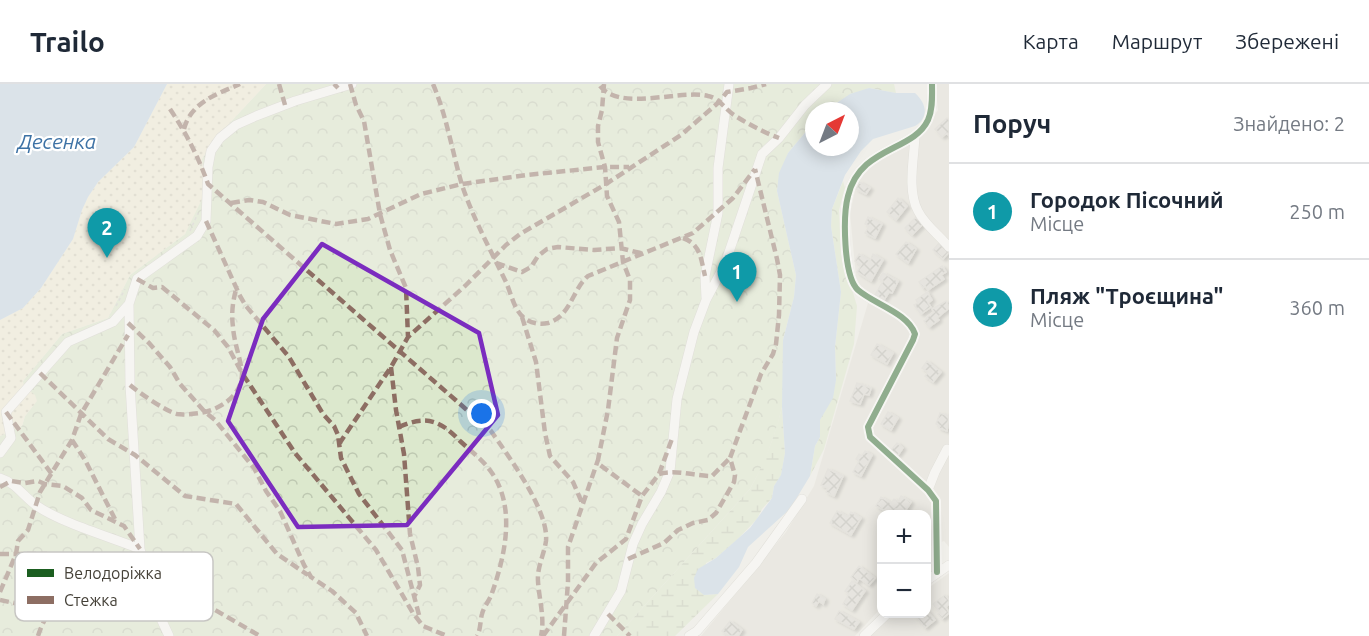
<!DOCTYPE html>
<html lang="uk">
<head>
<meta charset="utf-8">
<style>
	:root { --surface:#fff; --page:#f6f6f7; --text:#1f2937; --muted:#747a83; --line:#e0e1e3; --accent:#7c3aed }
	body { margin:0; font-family:Ubuntu,sans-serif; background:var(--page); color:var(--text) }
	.controls { position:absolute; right:18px; bottom:18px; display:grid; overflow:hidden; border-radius:12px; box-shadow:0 3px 15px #0003 }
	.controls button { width:54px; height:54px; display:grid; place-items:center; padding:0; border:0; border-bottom:2px solid var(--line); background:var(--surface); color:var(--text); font:30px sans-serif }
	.compass { position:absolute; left:805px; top:18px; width:54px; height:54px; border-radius:50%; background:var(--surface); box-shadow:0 3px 15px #0003; rotate:42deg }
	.you { position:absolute; left:482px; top:330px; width:21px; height:21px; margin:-15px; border:4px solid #fff; border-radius:50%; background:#1a73e8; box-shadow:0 0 0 9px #1a73e833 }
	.badge { display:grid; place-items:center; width:39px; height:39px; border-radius:50%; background:var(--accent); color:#fff; font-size:20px; font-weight:700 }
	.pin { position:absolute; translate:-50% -50px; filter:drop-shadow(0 2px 3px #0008) }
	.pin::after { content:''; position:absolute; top:32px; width:21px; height:18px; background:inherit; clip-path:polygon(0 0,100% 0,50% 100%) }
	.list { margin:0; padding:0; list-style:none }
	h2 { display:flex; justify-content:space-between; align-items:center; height:78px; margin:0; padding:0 24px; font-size:26px }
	h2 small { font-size:20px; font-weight:400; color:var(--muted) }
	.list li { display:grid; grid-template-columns:39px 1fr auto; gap:18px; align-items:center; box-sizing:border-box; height:96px; padding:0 24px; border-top:2px solid var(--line) }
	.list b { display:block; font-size:22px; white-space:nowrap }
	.list p { margin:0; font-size:20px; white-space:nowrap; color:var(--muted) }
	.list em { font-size:20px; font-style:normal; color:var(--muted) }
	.map { position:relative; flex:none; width:949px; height:552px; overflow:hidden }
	header { display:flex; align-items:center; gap:36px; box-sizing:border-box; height:84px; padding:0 30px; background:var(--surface); border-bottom:2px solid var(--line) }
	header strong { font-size:28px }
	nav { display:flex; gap:33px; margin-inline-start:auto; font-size:21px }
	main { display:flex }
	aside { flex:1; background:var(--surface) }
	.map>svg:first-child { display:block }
</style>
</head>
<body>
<header>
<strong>Trailo</strong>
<nav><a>Карта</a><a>Маршрут</a><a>Збережені</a></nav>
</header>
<main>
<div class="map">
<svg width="949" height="552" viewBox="0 0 949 552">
	<defs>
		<pattern id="forest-crowns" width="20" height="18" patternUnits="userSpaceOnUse" patternTransform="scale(1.5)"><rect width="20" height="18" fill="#dce8cd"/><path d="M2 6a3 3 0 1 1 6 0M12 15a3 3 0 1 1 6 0" fill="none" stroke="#bec8b1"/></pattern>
		<pattern id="wetland-marsh" width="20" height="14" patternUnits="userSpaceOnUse" patternTransform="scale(1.5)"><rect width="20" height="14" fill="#dce8cd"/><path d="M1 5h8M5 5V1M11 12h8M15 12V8" fill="none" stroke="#bec8b1"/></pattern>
		<pattern id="sand-dots" width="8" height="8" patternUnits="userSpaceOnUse" patternTransform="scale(1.5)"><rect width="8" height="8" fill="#f1edd7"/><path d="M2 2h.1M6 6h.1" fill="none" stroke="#d0ccb9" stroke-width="1.8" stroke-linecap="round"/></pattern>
		<pattern id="building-cross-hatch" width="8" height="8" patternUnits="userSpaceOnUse" patternTransform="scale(1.5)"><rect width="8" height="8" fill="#d9d8d3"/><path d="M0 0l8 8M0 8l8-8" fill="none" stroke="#b2b1ac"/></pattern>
		<filter id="shadow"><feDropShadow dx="3" dy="2" stdDeviation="1.5" flood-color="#0004"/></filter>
	</defs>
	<rect width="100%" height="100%" fill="#f0efea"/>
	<path fill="#e3e1d9" d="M935,0h14v463l-5,-6 -13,5 -4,10 -1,-42h-44l-1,94 -26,28h-154l85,-104 28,-46 54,-183 -12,-26 -6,-64 6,-27 11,-17 54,-34 17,-25z
		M949,489v63h-81l25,-22h33l1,-25z"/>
	<path fill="url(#forest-crowns)" d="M266,0h628l2,9 -27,-5 -38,17 -6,6h-11v11l-26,31 -11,38 19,84 -2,22 -11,43 1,41 -2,26 -5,20 -13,36 -14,26 -133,147h-617v-200l22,-10 3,-10 8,-10 -10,-20v-5l39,-47 46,-16 22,-43 55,-41 20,-49 -3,-26 11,-18z
		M843,97l2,7 -6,22 2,42 16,54 -3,38 -30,105 -14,27 5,-30 5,-9v-17l16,-40 -1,-33 6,-55 -10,-66 1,-17z"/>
	<path fill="url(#wetland-marsh)" d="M782,323l3,46 -4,23 -7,10 -2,12 -10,11 -5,10 -20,21 -21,18 -10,5 -2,32 14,-1 -43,42h-58l133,-147c15,-27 25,-53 32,-82z"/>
	<path fill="url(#sand-dots)" d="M167,0h99l-53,57 -11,18 3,26 -2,12 -18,37 -55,41 -22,43 -46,16 -39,47 1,5 11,9 2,6 -12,15 -3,10 -22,10v-116l23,-12 18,-20 32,-49 9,-29 6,-13 10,-15 36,-35z"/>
	<path fill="#c0d6e9" d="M0,0h167l-33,63 -36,35 -10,15 -6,13 -9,29 -32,49 -18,20 -23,12z
		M869,4l27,5h19c11,10 15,24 0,33l-42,13 -12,12 -16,24 -13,34 -1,17 10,66 -6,55 1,33 -3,18 -13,22v17l-5,9 -5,30 -20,33 -42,38 -9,20 -21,27 -14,1 -9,-7 -1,-10 4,-9 18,-11 34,-30 22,-30 2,-12 7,-11 4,-22 -3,-46 1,-67 11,-43 2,-22 -19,-84 2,-18 9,-20 26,-31v25h36v-36h-25l25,-17z"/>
	<path fill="url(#building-cross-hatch)" stroke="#d8d6d0" stroke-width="1.5" filter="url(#shadow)" d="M947,34l2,2v16l-2,-3 -5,4 -7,-8z
		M859,98l11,6 -4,6 -10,-5z
		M898,114l9,8 -11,14 -9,-8z
		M868,133l14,7 -7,14 -10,-5 4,-7 -4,-2z
		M916,133l7,7 -11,11 -7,-7z
		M906,158l10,7 -8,14 -12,-9z
		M939,159l10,9 -6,7 -10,-9z
		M859,170l11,7 3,-7 10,6 -12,21 -14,-9 4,-7 -6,-4z
		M942,182l4,6 -5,3 3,4 -16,11 -3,-4 -2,2 -4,-6z
		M883,189l15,8 -6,12 -3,-1 -5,8 -9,-5 8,-14 -4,-2z
		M927,208l5,8 -4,3 3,4 -10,7 -7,-9 4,-2 -2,-3z
		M946,217l3,7 -12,10 2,2 -10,7 -5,-6 3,-2 -1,-1 8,-6 -2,-3z
		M877,260l16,9 -6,11 -16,-9z
		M927,277l14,11 -8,10 -8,-6 3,-4 -6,-4z
		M857,299l14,5 -2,7 -5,-1 -4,10 -10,-3z
		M888,328l10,6 -7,12 -10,-6z
		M940,329l9,3 -2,15 -8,-3 1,-2 -4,-2z
		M897,359l6,5 -5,7 -7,-5z
		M865,367l7,4 -11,21 -8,-4 6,-11 -3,-2 3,-5 3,2z
		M828,385l15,7 -9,20 -8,-4 2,-4 -7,-3z
		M901,412l10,6 -7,11 -8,-4 -5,5 -15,-8 5,-9 10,6 3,-4 4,3z
		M837,427l11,6 3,-5 10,6 -10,17 -21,-12z
		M859,482l16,12 -6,7 -10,-7 -2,4 -6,-5z
		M852,497l13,10 -13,19 -9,-6 6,-10 -4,-3z
		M817,510l8,5 -2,5 -4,-3 -3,5 -4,-3z
		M945,511l4,5v4l-3,3 3,6 -7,6 -4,-5 2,-2 -7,-8z
		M926,526l9,10 -10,8 -11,-14h12z
		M839,527l20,11 -5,7 -19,-10z
		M730,537l12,9 -4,6h-9l-7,-5z"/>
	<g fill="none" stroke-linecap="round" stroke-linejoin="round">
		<defs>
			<path id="minor" d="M932,0c0,12 1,25 -4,36 -15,32 -68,26 -80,76 -5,19 -5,80 10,94 16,14 50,23 57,44l-2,6 -45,87 2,10 58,53 8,11 1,71
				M915,52c-1,23 -8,54 3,75 7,14 21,24 31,36
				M706,214l-1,-22 13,-63v-45l11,-84
				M129,220l1,81 10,164 17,61 12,26
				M0,369l11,-15 -5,-26 62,-70 45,-20 16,-18 8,-25 60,-43 9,-15 2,-54 3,-16 9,-13 16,-13 20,-9 39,-15 57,-17
				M0,394c16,5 23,18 37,28 25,17 73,31 103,43
				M928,406l7,-18 12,-23
				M926,497l23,-16
				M594,552l27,-45 12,-47 9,-20 19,-32 9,-21 7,-72 17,-67 12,-32 19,-36 37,-110 17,-16 26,-33 22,-21
				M689,552l8,-5 59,-68 46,-64
				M864,552l23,-22"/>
		</defs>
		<use href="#minor" stroke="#cecdc8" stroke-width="10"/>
		<path stroke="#d1cfcc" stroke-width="1.5" stroke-dasharray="3 3" stroke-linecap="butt" d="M190,147l8,-18
			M116,222l9,-17"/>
		<use href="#minor" stroke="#fdfdfc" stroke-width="9"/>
		<path stroke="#8d6e63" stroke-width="4.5" stroke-dasharray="9 4.5" stroke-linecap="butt" d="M279,0l6,21
			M334,0l4,4
			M350,0l6,21 8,16 16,93 10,36 16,38 2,49
			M433,0c14,33 19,67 29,101 11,33 28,64 43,95 6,12 8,28 18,37 6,6 17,8 25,6 23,-7 24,-33 40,-47l105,-43 40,-35 22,-29
			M604,0l-2,26 -4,16v16l7,25 2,29 12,26 4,40 7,18v20l-13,38 -9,72 -10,50 2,5 42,31
			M600,2c20,26 80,3 108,10 11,2 17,13 26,19 14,9 29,17 45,23
			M170,25c16,24 28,47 38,75l283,247c17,25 58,79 55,110 -2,14 -9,26 -8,40 1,18 7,37 3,55
			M184,45c7,-27 33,-35 56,-45
			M231,119l18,-3 14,2 27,13 46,9 32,-5 53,-25 41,-10 65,-9 78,-8h24
			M206,137l34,75 6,10 43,51 34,57 11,12 4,9 3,23 18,36 43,56 17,65
			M683,154c18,6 18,22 22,38
			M496,179l26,9 9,-5 7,-11 9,-7 11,-2 36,3 26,-2 24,6
			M137,195l16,9 9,-1 52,43 14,17 14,26 53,80 81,97 37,63 10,13 24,10
			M522,233l14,45 9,71 5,23 23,26 10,23
			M128,239l21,20 21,24 10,17 25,28 10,8 39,48 12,23 14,20 24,54 7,12 21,14 24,22 11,23
			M391,283l5,43 8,44 6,80 8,33 2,18 -6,12
			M40,289l68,66 27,16 50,41 51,8 41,50 31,21
			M130,301c8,7 37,27 47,29 7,1 15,0 23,-1 20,-3 43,-18 42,-41 -2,-15 -8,-30 -9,-45 -2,-15 0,-27 4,-41
			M6,328l48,65
			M399,343c27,-12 41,-7 61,14 11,10 24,20 32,32 24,35 13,83 0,120 -2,7 -8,13 -10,21 -2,7 -1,15 -5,22
			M72,356l13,20 31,61
			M339,360l52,-77 17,-30 57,-51 41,-41 14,-11 86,-50 75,-49 38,-33 8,-10 24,-4 15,-4
			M659,390c17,-5 35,2 53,2l18,-18
			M0,403l11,-6 14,2 13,-2 7,3 18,2 19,12 9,12 33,16 16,23
			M0,470h46l33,10 20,3 8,-4 22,2 16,7 25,17 40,18 50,29
			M628,475l36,-16 14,-13 15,-7 15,-3 8,-7 18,-31 1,-7 -5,-17 31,-84 12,-20 3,-10 3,-29 1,-40 -3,-16 -22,-90
			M0,508l16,-38 2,-13 10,-11 12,-38 32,-52 9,-26 47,-79
			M0,516l24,5 17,9h7
			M608,530l22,22
			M38,552c9,-30 34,-53 61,-69
			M543,552l53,-73 30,-24 16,-43 17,-22 14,-38
			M564,552l4,-54v-35l30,-87"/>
		<defs>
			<path id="cycleway" d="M932,0c0,12 1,25 -4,36 -15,32 -68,26 -80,76 -5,19 -5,80 10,94 16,14 50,23 57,44l-2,6 -45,87 2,10 58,53 8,11 1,71"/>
		</defs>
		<use href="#cycleway" stroke="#fff" stroke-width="10"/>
		<use href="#cycleway" stroke="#1b5e20" stroke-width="6"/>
	</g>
	<path d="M0 0H949V552H0ZM322,160l157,89 19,82 -91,110 -109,2 -70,-106 35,-102z" fill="#f0efea" fill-opacity=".55" fill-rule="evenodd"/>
	<path fill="none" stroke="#7b2cbf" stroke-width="4.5" stroke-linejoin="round" d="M322,160l157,89 19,82 -91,110 -109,2 -70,-106 35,-102z"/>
	<g text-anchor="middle" stroke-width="4.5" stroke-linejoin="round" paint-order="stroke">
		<g font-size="21" font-style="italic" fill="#3d72a5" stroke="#fff">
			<text x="57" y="65">Десенка</text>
		</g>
	</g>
	<rect x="15" y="468" width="198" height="69" rx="9" fill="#fff" stroke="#c7c6c3" stroke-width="1.5"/>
	<rect x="27" y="485" width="27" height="8" fill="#1b5e20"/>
	<rect x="27" y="512" width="27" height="8" fill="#8d6e63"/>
	<g font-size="16" fill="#454138">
		<text x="64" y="495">Велодоріжка</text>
		<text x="64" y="522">Стежка</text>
	</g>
</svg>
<div class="controls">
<button>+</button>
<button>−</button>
</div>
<svg class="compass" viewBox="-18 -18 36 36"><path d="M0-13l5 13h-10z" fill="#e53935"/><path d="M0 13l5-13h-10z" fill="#747a83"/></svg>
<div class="you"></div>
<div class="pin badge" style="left:737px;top:218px;background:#0f9aa8">1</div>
<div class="pin badge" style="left:107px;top:174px;background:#0f9aa8">2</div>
</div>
<aside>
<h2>Поруч<small>Знайдено: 2</small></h2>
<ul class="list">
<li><span class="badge" style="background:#0f9aa8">1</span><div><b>Городок Пісочний</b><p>Місце</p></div><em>250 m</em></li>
<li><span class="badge" style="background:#0f9aa8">2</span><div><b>Пляж &quot;Троєщина&quot;</b><p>Місце</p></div><em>360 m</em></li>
</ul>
</aside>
</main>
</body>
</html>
